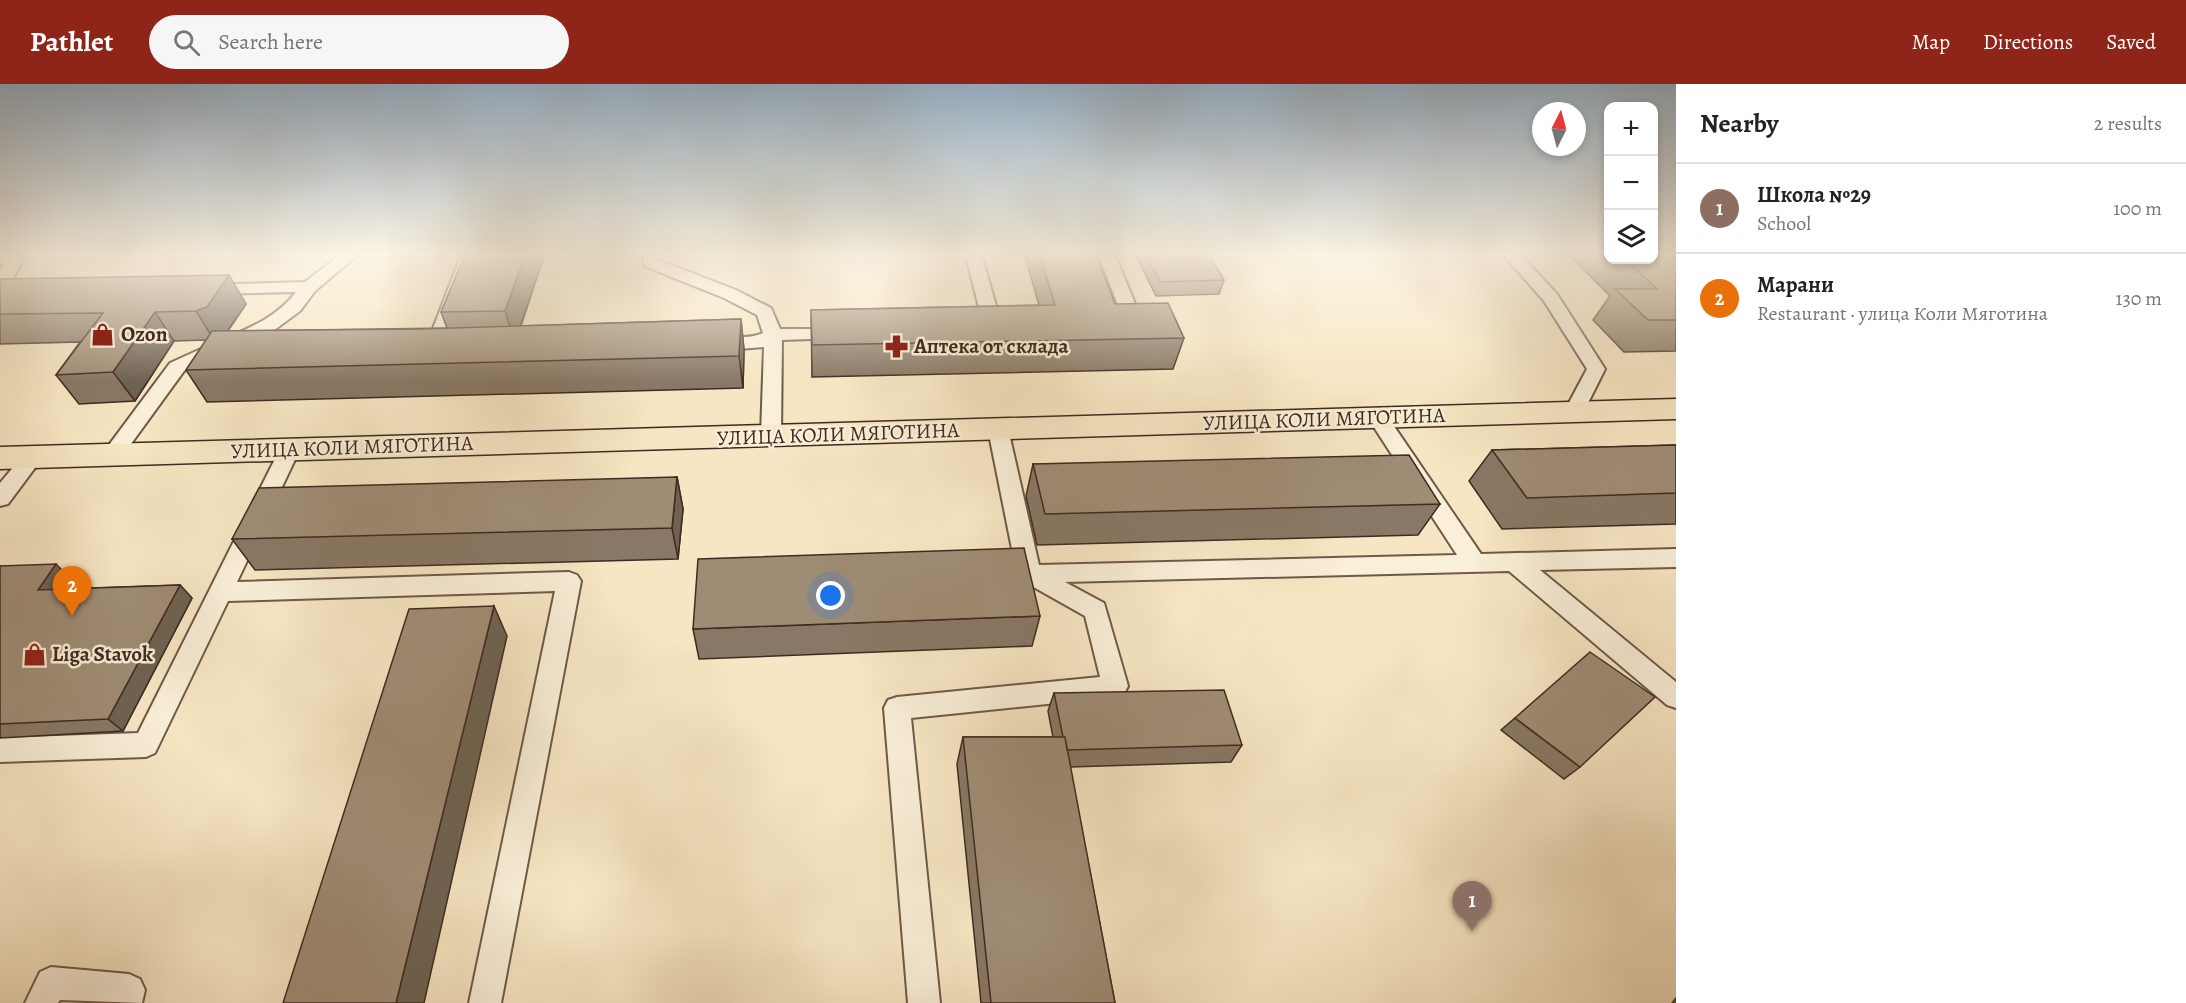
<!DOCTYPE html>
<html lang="en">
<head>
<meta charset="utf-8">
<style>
	:root { --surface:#fff; --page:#f6f6f6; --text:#222; --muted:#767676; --line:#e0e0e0; --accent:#8f2418 }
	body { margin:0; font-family:Alegreya,serif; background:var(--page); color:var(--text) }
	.controls { position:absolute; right:18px; top:18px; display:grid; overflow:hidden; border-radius:12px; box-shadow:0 3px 9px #0003 }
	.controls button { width:54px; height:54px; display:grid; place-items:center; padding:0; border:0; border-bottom:2px solid var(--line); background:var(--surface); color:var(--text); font:30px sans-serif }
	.compass { position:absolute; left:1532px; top:18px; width:54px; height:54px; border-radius:50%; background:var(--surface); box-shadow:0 3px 9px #0003; rotate:6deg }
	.you { position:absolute; left:831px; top:512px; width:21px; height:21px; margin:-15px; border:4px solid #fff; border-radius:50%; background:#1a73e8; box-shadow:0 0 0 9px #1a73e833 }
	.badge { display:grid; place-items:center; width:39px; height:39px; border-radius:50%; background:var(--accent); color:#fff; font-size:20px; font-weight:700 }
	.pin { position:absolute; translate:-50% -50px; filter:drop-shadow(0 2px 3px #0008) }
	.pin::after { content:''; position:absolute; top:32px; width:21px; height:18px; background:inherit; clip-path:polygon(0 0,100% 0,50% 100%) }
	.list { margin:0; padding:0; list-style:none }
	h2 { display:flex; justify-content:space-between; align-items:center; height:78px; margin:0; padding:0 24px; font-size:26px }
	h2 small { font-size:20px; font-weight:400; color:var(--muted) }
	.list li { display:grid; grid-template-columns:39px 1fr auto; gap:18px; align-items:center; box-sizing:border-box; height:90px; padding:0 24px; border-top:2px solid var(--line) }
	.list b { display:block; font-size:22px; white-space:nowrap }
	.list p { margin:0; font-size:20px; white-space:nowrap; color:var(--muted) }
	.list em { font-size:20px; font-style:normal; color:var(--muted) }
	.icon { flex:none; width:33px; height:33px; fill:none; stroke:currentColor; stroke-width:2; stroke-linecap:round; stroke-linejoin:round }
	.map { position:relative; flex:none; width:1676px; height:919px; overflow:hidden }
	header { display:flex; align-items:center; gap:36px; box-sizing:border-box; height:84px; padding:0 30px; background:var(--accent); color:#fff }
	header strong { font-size:28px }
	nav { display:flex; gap:33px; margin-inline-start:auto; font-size:21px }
	.search { width:420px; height:54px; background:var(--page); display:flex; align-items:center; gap:15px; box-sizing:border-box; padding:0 21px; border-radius:33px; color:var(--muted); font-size:22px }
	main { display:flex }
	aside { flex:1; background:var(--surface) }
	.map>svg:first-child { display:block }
</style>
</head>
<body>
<header>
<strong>Pathlet</strong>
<div class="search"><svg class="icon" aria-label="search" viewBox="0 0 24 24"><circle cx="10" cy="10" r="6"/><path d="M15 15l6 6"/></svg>Search here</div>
<nav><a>Map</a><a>Directions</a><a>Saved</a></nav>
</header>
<main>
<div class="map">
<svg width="1676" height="919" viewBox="0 0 1676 919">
	<rect width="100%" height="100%" fill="#f7e6c3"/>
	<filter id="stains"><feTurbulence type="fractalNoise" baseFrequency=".00333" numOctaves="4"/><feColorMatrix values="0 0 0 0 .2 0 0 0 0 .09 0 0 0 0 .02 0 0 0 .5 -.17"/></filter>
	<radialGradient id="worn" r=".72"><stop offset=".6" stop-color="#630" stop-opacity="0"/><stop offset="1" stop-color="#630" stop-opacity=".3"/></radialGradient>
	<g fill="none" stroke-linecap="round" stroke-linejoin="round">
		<defs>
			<path id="lane" d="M0,169l20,3 2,4 -13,29 -9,5v-22l4,-8 -4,-1z
				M342,169h18l-45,38 -15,20 -27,20 -35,15h-12l-3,-4 3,-4c26,-11 52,-22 70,-46l-88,2 -6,-1 -3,-4 3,-4 103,-3z
				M462,169h16l-36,99 -9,6 -7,-2 -2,-4z
				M643,169h16l-1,7 78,30 35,18 9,21h67l3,4 -9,5 -59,2 -1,95 -3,5h-14l-3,-5 3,-88 -50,4 -9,-6c8,-11 43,-4 58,-12l-6,-18 -33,-17 -80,-32z
				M965,169h16l21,74 -3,4 -14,2 -9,-5 7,-5z
				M1098,169h16l27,65 -3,4 -6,1 -9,-5z
				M1502,169h17l38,41 48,75 -24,48h-14l-3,-5 23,-43 -43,-68z
				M203,264h19l9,6 -9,6h-16l-22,11 -64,88h-14l-3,-5 3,-5 64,-86z
				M1378,327l7,2 96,141 195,-5v18l-136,3 136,112v26l-9,-3 -158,-134 -444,11 39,21 24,83 -4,8 -9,3 -204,21 29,285h-32l-24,-295 4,-8 9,-3 203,-20 -15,-61 -64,-36 -4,-6 -29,-145 3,-5h14l3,5 31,136 418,-10 -89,-137 3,-5z
				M290,358l7,2 3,5 -63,133 332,-10 8,3 4,6 -80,422h-32l86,-412 -327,10 -73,152 -9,4 -146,5v-24l138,-5 142,-284 3,-5z
				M33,366l7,2 3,5 -35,47 -8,2v-23l26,-31z
				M51,883l78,7 11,5 5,11 -3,13 -82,-3 -2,3h-33l15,-31z"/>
			<path id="primary" d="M1676,315v20l-1676,50v-22z"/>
		</defs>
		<use href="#lane" stroke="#6e594a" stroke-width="4"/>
		<use href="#primary" stroke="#402a21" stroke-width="3"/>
		<use href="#lane" fill="#faefd8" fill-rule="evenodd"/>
		<use href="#primary" fill="#f7e6c3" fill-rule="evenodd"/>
	</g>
	<path fill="#897865" stroke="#402a21" stroke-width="1.5" d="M466,169h79l-24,73 220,-7 3,31 -1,38 -536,14 -21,-32 20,-30 -32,1 -39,60 -56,3 -23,-29 24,-33 -80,2v-65l246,25 -18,27 219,-3 -6,-16z
		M1024,169h71l20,51 69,34 -11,31 -361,8 -1,-67 228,-5z
		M1139,169h69l16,27 -5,14 -63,2 -19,-38z
		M1567,169h41v7h45l23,-7v98l-52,1 -31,-32 17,-24z
		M1676,361v79l-174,5 -33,-48 23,-31z
		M1033,380l407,40 -22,31 -381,10 -11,-49z
		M677,393l6,32 -5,50 -423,11 -23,-31z
		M0,482l69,11 -8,12 119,-4 12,13 -69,133 -123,7z
		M1040,532l-8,30 -333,13 -6,-30z
		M1054,609l188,52 -11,17 -161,5 45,236h-134l-24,-239 6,-27h90l-5,-26z
		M1515,634l65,49 -16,12 -63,-49z
		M1676,914v5h-4z"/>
	<path fill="#6f6252" stroke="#402a21" stroke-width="1.5" d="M526,169h19l-30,89 -10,-31z
		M229,191l17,29 -22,32 -10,4 -18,-29z
		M155,228l19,29 -39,60 -22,-29z
		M741,235l3,31 -1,38 -4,-32z
		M677,393l6,32 -5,50 -6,-31z
		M56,480l13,13 -17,27 -14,-14z
		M180,501l12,13 -69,133 -15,-12z
		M494,522l13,30 -83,367h-28z"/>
	<path fill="#9f8c75" stroke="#402a21" stroke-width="1.5" d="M466,169h60l-21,58 -64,1z
		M1039,169h56l20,51 53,-1 16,35 -372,7 -1,-35 244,-5z
		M1145,169h63l16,27 -64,2z
		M1653,169h23v67h-28l-33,-31h42l-31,-29h27z
		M229,191l-22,32 -11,4 -41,1 -42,60 -57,3 47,-62 -103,1v-35z
		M741,235l-2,37 -553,14 26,-39 208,-2z
		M1676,361v48l-149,5 -35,-48z
		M1409,371l31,49 -395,10 -12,-50z
		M677,393l-5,51 -440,11 27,-51z
		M1024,464l16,68 -347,13 5,-70z
		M56,480l-18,26 142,-5 -72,134 -108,5v-158z
		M494,522l-98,397h-113l126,-394z
		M1590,568l65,45 -75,70 -65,-49z
		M1224,606l18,55 -175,5 -2,-13h-2l-9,-44z
		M963,653h102l50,266h-124z"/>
	<linearGradient id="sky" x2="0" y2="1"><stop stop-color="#95aec3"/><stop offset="0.57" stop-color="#fbf4e4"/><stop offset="1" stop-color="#fbf4e4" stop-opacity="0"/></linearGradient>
	<rect width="1676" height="298" fill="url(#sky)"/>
	<defs>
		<symbol id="shop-bare" viewBox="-9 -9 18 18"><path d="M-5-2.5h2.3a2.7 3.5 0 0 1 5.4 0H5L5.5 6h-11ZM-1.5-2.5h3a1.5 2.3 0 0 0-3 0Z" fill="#8f2418" stroke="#faefd8" stroke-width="2.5" paint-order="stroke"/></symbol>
		<symbol id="pharmacy-bare" viewBox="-9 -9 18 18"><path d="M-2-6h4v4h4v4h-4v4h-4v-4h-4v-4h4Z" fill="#8f2418" stroke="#faefd8" stroke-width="2.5" paint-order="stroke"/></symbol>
	</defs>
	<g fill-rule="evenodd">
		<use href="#shop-bare" x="86" y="234" width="33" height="33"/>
		<use href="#pharmacy-bare" x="880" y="246" width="33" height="33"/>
		<use href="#shop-bare" x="18" y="554" width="33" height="33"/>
	</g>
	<g text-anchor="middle" stroke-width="5" stroke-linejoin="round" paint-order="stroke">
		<g font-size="21" font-weight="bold" fill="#402a21" stroke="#faefd8" text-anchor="start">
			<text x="121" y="257">Ozon</text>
			<text x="914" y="269">Аптека от склада</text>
			<text x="52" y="577">Liga Stavok</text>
		</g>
		<g font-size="21" fill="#402a21" stroke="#faefd8">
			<text transform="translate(1324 335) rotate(-2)" y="7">УЛИЦА КОЛИ МЯГОТИНА</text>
			<text transform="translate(838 350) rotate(-2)" y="7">УЛИЦА КОЛИ МЯГОТИНА</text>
			<text transform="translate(352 363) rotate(-2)" y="7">УЛИЦА КОЛИ МЯГОТИНА</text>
		</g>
	</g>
	<rect width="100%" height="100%" filter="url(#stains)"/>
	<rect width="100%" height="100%" fill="url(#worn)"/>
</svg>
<div class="controls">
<button>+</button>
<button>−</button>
<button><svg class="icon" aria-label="layers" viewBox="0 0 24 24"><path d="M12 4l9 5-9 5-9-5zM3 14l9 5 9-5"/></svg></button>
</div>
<svg class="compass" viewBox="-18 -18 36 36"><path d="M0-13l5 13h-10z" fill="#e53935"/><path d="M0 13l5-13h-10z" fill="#767676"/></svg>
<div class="you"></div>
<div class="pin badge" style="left:1472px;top:847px;background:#8d6e63">1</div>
<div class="pin badge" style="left:72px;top:532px;background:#e8710a">2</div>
</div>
<aside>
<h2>Nearby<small>2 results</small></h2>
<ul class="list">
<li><span class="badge" style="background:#8d6e63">1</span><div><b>Школа №29</b><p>School</p></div><em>100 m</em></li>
<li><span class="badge" style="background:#e8710a">2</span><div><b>Марани</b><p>Restaurant · улица Коли Мяготина</p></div><em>130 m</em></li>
</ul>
</aside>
</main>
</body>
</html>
